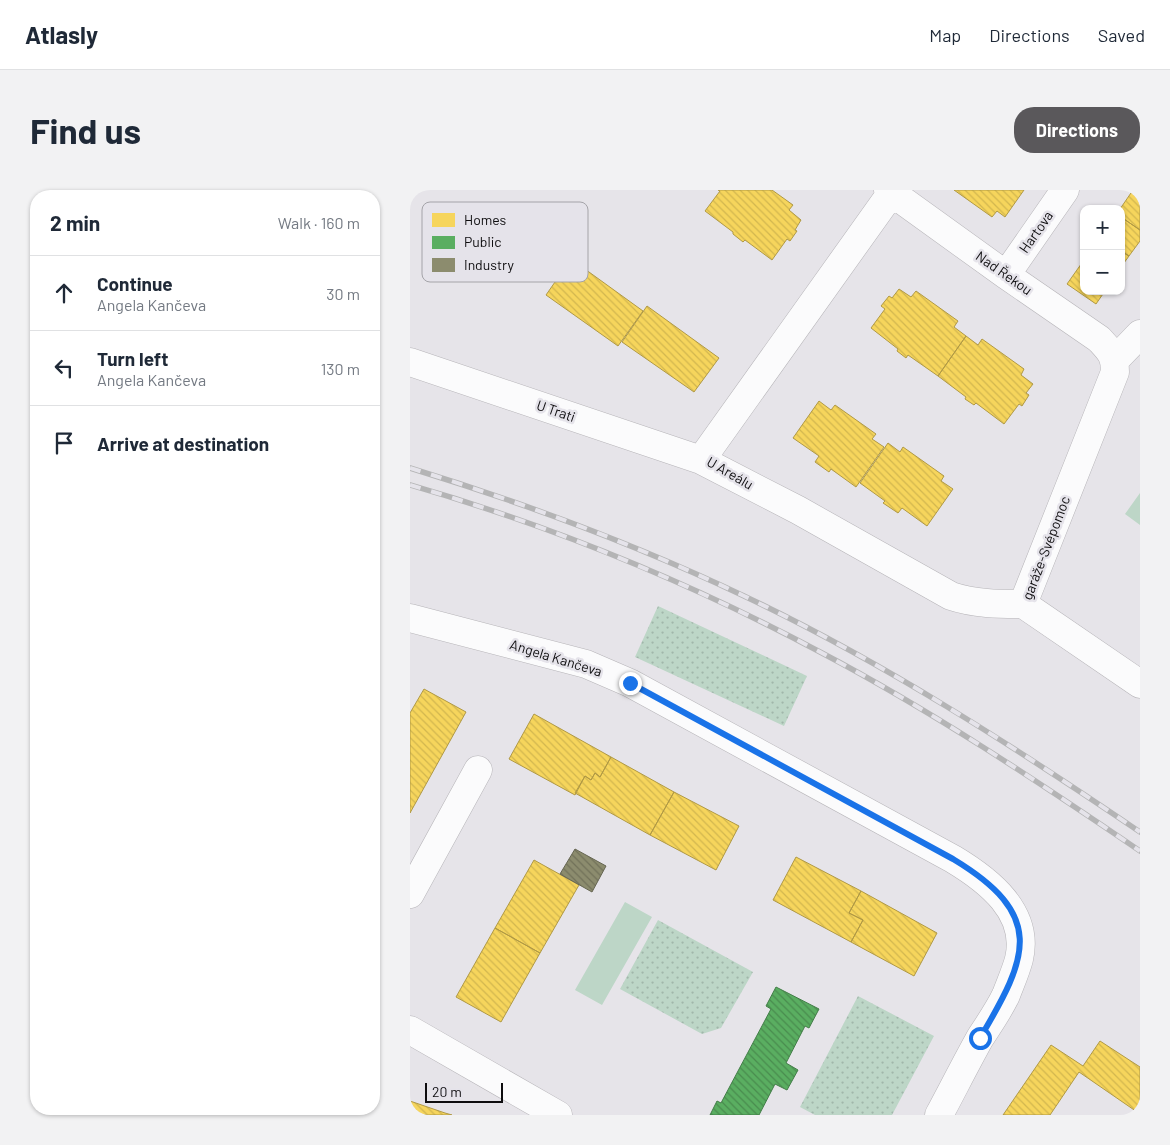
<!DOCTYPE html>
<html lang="en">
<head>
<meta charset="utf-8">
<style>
	:root { --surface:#fff; --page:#f2f2f3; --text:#1f2937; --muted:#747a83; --line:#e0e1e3; --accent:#5a585b }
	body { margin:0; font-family:Barlow,sans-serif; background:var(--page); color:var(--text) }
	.controls { position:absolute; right:15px; top:15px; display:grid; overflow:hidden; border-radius:10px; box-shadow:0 1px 4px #0004 }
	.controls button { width:45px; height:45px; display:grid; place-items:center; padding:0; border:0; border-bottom:1px solid var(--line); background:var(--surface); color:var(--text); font:25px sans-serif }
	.scale { position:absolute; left:15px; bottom:12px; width:78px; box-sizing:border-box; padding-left:5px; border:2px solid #0e0d0f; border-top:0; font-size:14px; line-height:18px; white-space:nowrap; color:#0e0d0f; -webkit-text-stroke:4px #e5e3ea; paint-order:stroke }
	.stop { position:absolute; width:15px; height:15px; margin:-11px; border:4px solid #1a73e8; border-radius:50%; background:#fff }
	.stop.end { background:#1a73e8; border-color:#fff; box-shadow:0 1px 5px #0008 }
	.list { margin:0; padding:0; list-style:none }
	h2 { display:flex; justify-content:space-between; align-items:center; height:65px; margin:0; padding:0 20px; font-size:21px }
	h2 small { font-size:16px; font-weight:400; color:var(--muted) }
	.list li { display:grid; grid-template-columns:32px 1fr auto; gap:15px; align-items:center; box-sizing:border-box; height:75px; padding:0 20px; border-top:1px solid var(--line) }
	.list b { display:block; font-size:19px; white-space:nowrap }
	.list p { margin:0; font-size:16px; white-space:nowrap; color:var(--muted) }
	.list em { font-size:16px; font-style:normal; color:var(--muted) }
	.icon { flex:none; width:28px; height:28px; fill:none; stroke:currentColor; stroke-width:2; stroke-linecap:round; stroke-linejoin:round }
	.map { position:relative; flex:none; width:730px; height:925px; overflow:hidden; border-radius:20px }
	header { display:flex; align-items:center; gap:30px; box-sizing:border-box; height:70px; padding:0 25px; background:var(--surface); border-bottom:1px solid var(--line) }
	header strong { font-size:24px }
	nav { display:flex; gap:28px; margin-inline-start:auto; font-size:18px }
	.intro { display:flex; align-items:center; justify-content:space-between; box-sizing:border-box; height:120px; padding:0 30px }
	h1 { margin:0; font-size:35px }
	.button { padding:12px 22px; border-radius:20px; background:var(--accent); color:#fff; font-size:18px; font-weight:700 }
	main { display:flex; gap:30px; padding:0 30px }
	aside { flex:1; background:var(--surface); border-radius:20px; box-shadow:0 1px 4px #0004 }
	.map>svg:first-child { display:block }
</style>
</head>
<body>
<header>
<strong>Atlasly</strong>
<nav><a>Map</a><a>Directions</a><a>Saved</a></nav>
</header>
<div class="intro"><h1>Find us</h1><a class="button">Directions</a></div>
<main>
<aside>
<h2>2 min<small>Walk · 160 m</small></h2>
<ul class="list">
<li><svg class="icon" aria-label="ahead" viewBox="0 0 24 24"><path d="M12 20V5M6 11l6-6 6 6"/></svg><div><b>Continue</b><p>Angela Kančeva</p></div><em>30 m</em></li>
<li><svg class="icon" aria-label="left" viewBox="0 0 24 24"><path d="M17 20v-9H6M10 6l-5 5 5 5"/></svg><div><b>Turn left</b><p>Angela Kančeva</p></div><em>130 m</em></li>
<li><svg class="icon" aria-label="arrive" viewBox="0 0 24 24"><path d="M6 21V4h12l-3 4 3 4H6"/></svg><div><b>Arrive at destination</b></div></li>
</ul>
</aside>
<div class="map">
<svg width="730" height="925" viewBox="0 0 730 925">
	<defs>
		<pattern id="park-dots" width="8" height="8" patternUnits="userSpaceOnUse" patternTransform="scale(1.25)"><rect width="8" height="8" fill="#bdd6c7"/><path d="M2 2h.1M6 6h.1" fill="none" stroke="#a1b6aa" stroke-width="1.8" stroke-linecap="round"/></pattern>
		<pattern id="homes-back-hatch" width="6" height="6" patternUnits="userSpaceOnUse" patternTransform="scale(1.25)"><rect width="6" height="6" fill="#f6d55c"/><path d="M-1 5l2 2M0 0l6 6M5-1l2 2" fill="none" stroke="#d2b64f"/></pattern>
		<pattern id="public-back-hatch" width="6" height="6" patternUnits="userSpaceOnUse" patternTransform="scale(1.25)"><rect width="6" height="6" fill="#5aae61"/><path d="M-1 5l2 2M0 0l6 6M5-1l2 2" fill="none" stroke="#498c4e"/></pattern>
		<pattern id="industry-back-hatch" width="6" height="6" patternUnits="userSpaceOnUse" patternTransform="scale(1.25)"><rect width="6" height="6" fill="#8c8c6e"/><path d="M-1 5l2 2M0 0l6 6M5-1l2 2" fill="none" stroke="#717159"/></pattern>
	</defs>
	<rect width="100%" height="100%" fill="#e6e4e9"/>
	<path fill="#bdd6c7" d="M730,303v32l-15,-11z
		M215,712l27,15 -50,88 -27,-15z"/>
	<path fill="url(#park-dots)" d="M248,416l149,70 -23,50 -149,-69z
		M248,730l95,52 -32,56 -19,6 -82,-45z
		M448,806l76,40 -42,79h-77l-15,-8z"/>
	<path fill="url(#homes-back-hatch)" stroke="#b09945" d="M308,0h54l21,15 -4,5 12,10 -6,10 2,1 -7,10 -3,-2 -15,21 -27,-20 -2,2 -10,-8v-2l-28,-21 15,-20z
		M544,0h70l-19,27 -8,-6 -5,6z
		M723,0l7,5v35l-19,-13v-8h-1z
		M711,27l19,13v11l-11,15 -8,-5z
		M711,61l8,5 -8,11z
		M161,69l72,52 -25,35 -72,-51z
		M674,70v31h21l-9,13 -29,-20z
		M489,99l12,8 5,-6 42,30 -4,6 12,9 -28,40 -30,-21 -2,3 -9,-7 1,-2 -27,-21 14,-19 -4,-3 8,-10 3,2z
		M237,116l72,52 -25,34 -72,-50z
		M556,146l12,9 4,-6 42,30 -3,6 12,9 -7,9 3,2 -7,11 -3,-2 -15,20 -28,-21 -2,2 -9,-6 1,-2 -28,-21z
		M409,211l12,9 4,-5 41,29 -4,5 12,8 -28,40 -25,-18 -2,3 -14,-10 4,-6 -26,-18z
		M478,253l12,9 3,-5 41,29 -3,5 12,8 -26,37 -25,-18 -4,5 -15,-10 2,-2 -25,-18z
		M14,499l42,23 -56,101v-100z
		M124,524l77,43 -11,20 -5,-4 -4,7 -6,-4 -10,19 -66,-36z
		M201,567l63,35 -24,43 -75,-42 10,-17 6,4 4,-7 5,4z
		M264,602l65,34 -23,44 -66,-35z
		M386,667l65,34 -12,22 14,7 -12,22 -78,-42z
		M124,670l45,25 -39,68 -45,-25z
		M451,701l76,42 -23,43 -63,-34 12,-22 -14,-7z
		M85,738l45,25 -39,69 -45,-25z
		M690,851l40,26v47l-61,-42 -29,43h-47l48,-70 32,21z
		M0,911l35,12 7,2h-42z"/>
	<path fill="url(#public-back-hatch)" stroke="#437e48" d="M366,797l43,22 -10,19 -4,-2 -19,37 12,7 -11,20 -12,-6 -16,31h-49l7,-14 4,2 50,-94 -5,-3z"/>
	<path fill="url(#industry-back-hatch)" stroke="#666652" d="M165,659l31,17 -14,26 -32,-18z"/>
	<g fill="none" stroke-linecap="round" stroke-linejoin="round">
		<defs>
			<path id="street" d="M478,0l118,85 93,64c11,12 16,16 16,33l-92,232
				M596,85l59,-85
				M705,170l25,-26
				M0,172l291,98 97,50 153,86c24,8 47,8 72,8
				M291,270l191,-268
				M613,414l117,80
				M0,428l176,46 44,19 323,176c35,21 77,53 66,100 -3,12 -9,25 -13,36 -7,15 -17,29 -26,43 -14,25 -27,51 -41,77
				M0,704l68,-124
				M0,840l148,85"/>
		</defs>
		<use href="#street" stroke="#b6b4b8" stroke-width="29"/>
		<use href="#street" stroke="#fbfbfc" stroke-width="28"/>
		<defs>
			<path id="rail" d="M0,278c114,35 227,77 334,128 139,66 269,150 396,236
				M0,295c142,41 281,98 412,168 110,58 215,128 318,198"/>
		</defs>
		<use href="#rail" stroke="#b4b4b5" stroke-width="5.5"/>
		<use href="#rail" stroke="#e5e3ea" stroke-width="4" stroke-dasharray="11" stroke-linecap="butt"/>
	</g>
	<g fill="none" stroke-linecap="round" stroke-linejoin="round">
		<path stroke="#1a73e8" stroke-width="6" d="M220,493l323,176c93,56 76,97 27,179"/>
	</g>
	<g text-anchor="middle" stroke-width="5" stroke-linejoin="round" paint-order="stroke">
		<g font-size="14" fill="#0e0d0f" stroke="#e5e3ea">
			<text transform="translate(626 42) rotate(-55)" y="5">Hartova</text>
			<text transform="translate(594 83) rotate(35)" y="5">Nad Řekou</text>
			<text transform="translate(146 221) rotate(19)" y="5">U Trati</text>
			<text transform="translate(320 283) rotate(30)" y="5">U Areálu</text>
			<text transform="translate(636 358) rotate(-69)" y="5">garáže-Svépomoc</text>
			<text transform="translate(146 468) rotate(17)" y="5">Angela Kančeva</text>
		</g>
	</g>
	<rect x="12" y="12" width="166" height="80" rx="8" fill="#e5e3ea" stroke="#a4a3a8" stroke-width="1"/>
	<rect x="22" y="23" width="23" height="14" fill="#f6d55c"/>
	<rect x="22" y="46" width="23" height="13" fill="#5aae61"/>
	<rect x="22" y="68" width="23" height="14" fill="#8c8c6e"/>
	<g font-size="14" fill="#0e0d0f">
		<text x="54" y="35">Homes</text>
		<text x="54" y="57">Public</text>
		<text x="54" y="80">Industry</text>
	</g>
</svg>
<div class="controls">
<button>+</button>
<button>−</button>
</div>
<div class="scale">20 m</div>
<div class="stop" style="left:570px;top:848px"></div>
<div class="stop end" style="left:220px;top:493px"></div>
</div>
</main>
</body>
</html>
